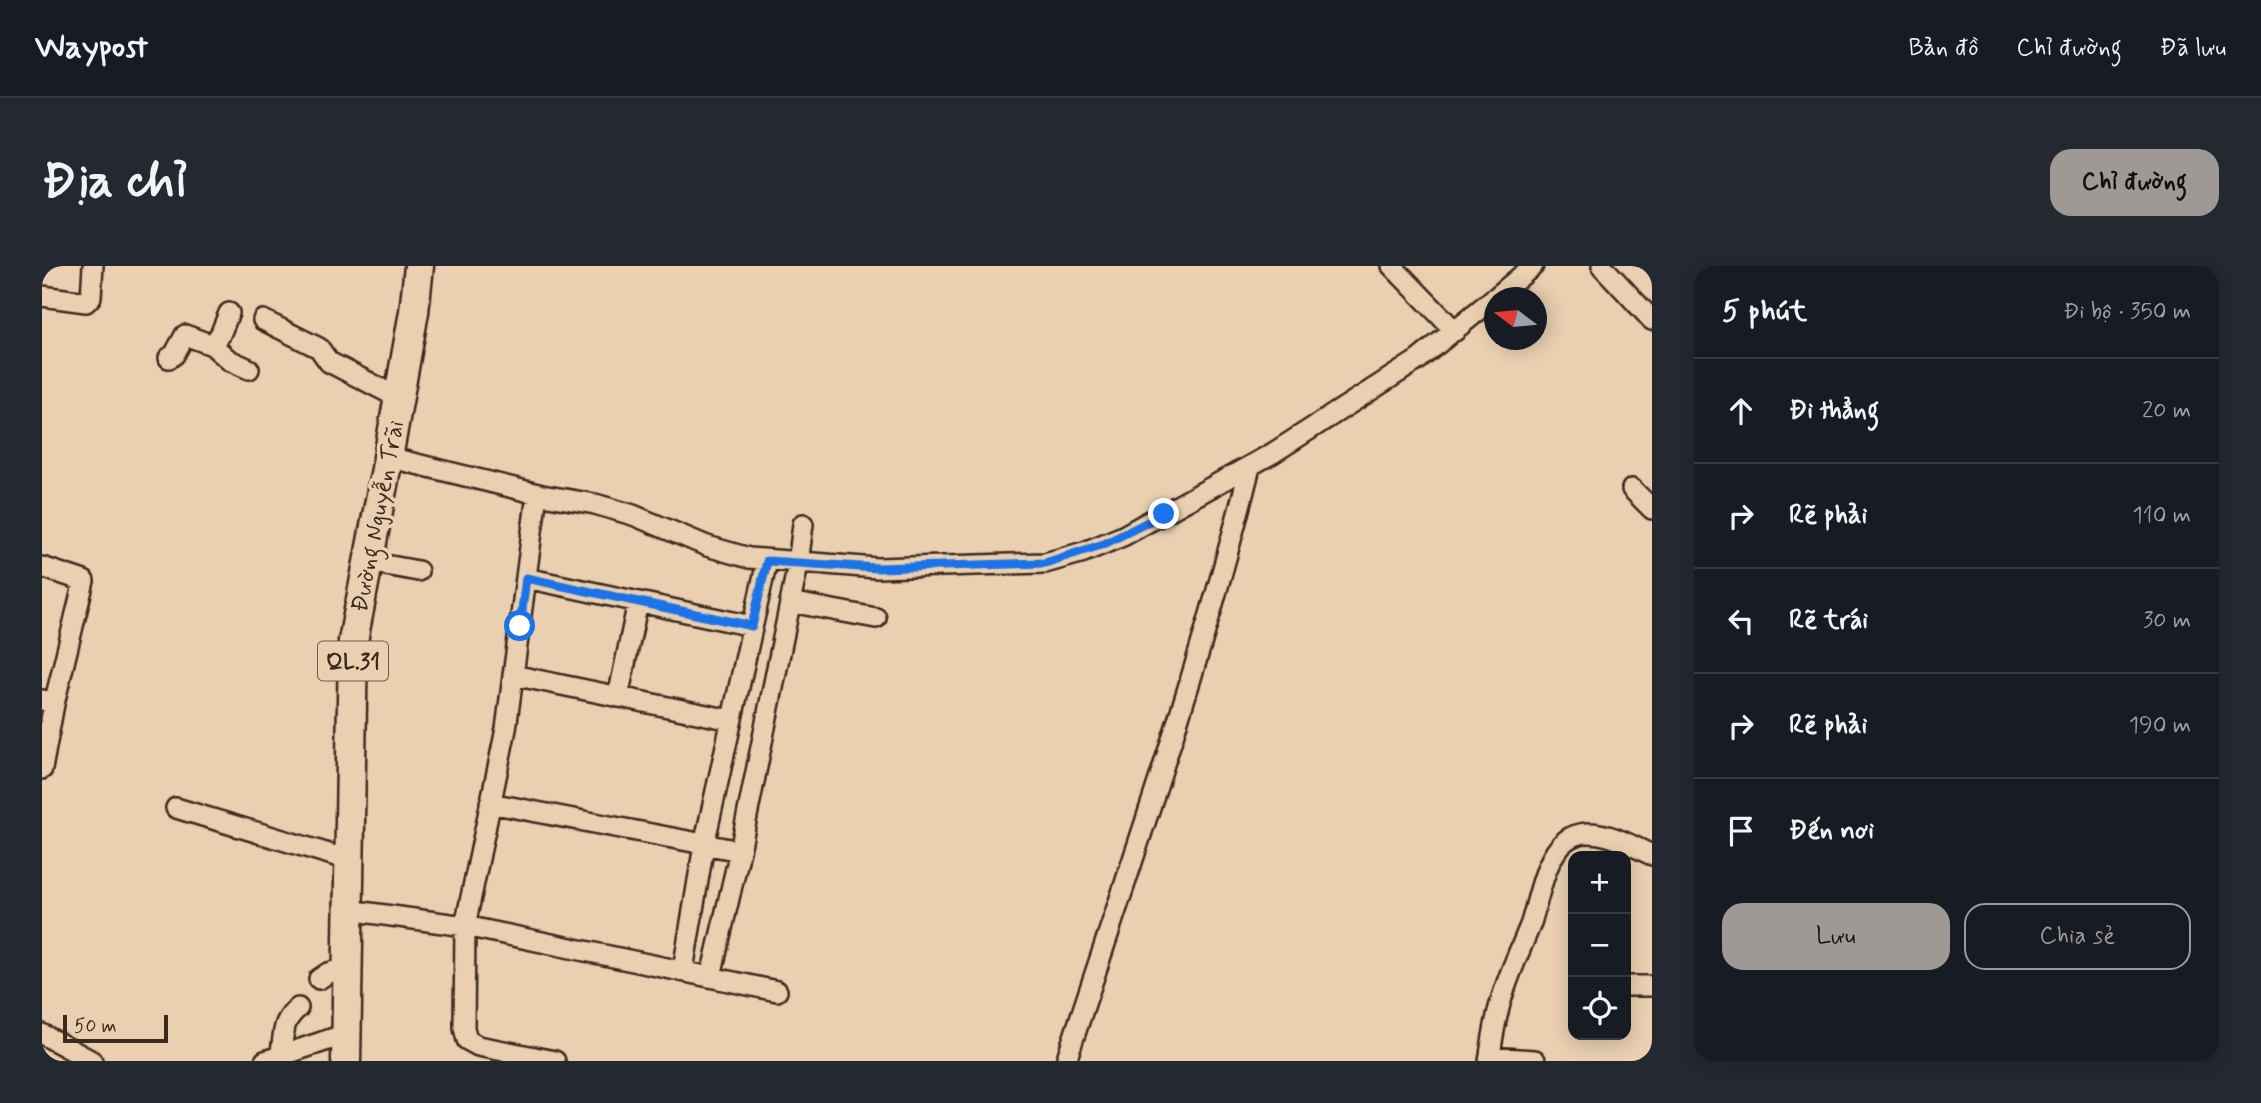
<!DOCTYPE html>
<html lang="vi">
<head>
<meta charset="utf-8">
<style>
	:root { --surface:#171b24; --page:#242831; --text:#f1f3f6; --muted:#9ea1a6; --line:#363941; --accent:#9f9995 }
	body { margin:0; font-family:Mynerve,sans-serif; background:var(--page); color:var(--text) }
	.controls { position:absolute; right:21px; bottom:21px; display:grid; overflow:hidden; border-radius:14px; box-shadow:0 4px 18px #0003 }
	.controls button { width:63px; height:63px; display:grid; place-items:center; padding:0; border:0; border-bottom:2px solid var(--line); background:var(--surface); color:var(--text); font:35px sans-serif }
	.compass { position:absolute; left:1442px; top:21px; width:63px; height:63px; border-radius:50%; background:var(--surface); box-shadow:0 4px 18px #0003; rotate:286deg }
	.scale { position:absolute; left:21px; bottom:18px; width:105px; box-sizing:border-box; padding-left:7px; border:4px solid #3b2a1e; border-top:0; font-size:19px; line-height:24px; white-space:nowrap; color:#3b2a1e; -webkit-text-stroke:5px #ead0b1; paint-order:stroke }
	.stop { position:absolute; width:21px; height:21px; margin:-16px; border:5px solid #1a73e8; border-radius:50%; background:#fff }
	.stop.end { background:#1a73e8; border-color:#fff; box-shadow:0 2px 7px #0008 }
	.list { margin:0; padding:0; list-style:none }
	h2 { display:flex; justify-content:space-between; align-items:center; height:91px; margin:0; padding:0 28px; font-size:30px }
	h2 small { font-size:23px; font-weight:400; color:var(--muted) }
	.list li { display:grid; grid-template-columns:46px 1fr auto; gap:21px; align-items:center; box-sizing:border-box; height:105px; padding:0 28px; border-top:2px solid var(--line) }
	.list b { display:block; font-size:26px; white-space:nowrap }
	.list em { font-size:23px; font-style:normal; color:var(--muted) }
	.actions { display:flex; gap:14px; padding:21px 28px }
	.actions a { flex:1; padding:16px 0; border:2px solid var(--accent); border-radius:21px; text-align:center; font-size:24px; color:var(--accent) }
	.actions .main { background:var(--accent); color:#111 }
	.icon { flex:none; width:38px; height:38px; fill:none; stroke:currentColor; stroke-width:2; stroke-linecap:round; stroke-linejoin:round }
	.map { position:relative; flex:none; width:1610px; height:795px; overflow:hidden; border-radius:21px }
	header { display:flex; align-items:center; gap:42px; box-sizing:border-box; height:98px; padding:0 35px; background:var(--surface); border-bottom:2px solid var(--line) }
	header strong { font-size:33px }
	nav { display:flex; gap:38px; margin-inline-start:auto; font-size:24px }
	.intro { display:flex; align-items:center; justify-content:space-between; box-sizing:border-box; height:168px; padding:0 42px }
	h1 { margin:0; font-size:49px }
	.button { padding:18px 32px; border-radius:21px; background:var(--accent); color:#111; font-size:24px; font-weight:700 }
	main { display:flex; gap:42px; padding:0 42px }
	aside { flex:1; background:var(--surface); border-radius:21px; box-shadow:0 4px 18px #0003 }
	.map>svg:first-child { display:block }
</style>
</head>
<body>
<header>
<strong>Waypost</strong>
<nav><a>Bản đồ</a><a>Chỉ đường</a><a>Đã lưu</a></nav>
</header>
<div class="intro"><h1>Địa chỉ</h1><a class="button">Chỉ đường</a></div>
<main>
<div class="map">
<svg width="1610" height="795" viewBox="0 0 1610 795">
	<rect width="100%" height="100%" fill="#ead0b1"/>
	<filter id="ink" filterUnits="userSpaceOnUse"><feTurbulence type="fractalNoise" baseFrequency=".0143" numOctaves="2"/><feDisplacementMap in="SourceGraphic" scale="14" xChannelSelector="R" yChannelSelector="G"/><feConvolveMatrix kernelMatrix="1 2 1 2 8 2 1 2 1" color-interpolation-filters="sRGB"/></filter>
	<g filter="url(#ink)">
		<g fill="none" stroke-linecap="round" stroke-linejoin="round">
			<defs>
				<path id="minor" d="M1350,0l63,65
					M1560,0l50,54
					M0,30l44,6 5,-5 2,-31
					M1453,32l38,-32
					M221,54l56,28 10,14 70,36
					M170,79l17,15 20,9
					M127,92l5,-3 11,-20 27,10 8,-10 9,-22
					M346,191l154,38 53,9 38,11 74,31 42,12 128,10 168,-5 39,-11 39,-16 150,-83 145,-93 76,-62
					M1590,223l20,20
					M495,228l-31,235 -41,197 -1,102 3,12 11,6 77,15
					M327,296l49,9
					M0,301l42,14 -30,123
					M484,312l226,48
					M748,336l86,16
					M471,409l218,45
					M576,431l20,-95
					M0,503l12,-65 -11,-4
					M448,537l250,48
					M134,542l173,52
					M306,644l117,16 312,65
					M641,704l21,-125 63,-284
					M669,710l29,-125 58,-287 5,-40
					M277,713l9,-6 18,-5
					M1584,720h26
					M0,768l50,27
					M238,790c5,-21 0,-33 18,-48
					M1448,791l45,3
					M223,795l81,-27
					M1024,795c65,-197 134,-393 184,-594
					M1447,795c3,-18 5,-35 10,-53 7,-29 21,-57 32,-85 8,-25 15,-78 45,-88 25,-8 54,10 76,20"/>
				<path id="highway" d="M304,795l7,-420 33,-172 28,-157 5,-46"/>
			</defs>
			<use href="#minor" stroke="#3b2a1e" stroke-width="24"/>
			<use href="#highway" stroke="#3b2a1e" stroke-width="33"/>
			<use href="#minor" stroke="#ead0b1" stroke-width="19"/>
			<use href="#highway" stroke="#ead0b1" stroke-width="28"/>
		</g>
	</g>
	<g fill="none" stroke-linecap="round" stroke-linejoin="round" filter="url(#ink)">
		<path stroke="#1a73e8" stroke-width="9" d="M478,360l6,-48 226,48 15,-65 110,7 168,-5 59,-19 60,-30"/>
	</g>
	<g text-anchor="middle" stroke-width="7" stroke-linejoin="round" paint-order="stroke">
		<rect fill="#ead0b1" stroke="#705c4a" stroke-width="2" x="276" y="375.5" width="70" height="39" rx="5"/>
		<g font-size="23" font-weight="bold" fill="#3b2a1e">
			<text x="311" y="403">QL.31</text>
		</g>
		<g font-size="24" fill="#3b2a1e" stroke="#ead0b1">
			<text transform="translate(335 250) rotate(-79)" y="8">Đường Nguyễn Trãi</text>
		</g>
	</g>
</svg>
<div class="controls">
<button>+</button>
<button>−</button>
<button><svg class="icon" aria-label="locate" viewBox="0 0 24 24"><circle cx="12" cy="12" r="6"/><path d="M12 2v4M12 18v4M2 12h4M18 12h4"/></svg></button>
</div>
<svg class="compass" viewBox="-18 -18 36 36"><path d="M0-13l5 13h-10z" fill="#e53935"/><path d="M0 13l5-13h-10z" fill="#9ea1a6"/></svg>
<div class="scale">50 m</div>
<div class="stop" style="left:478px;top:360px"></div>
<div class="stop end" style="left:1122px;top:248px"></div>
</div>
<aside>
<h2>5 phút<small>Đi bộ · 350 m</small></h2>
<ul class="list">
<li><svg class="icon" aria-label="ahead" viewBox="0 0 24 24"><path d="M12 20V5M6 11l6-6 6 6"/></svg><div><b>Đi thẳng</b></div><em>20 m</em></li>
<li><svg class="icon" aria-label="right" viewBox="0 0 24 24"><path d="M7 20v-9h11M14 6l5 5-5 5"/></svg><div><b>Rẽ phải</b></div><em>110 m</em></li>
<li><svg class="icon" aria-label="left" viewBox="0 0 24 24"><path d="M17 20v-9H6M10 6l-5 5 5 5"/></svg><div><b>Rẽ trái</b></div><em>30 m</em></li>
<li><svg class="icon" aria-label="right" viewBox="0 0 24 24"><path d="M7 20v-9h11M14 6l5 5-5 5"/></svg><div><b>Rẽ phải</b></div><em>190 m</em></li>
<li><svg class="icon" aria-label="arrive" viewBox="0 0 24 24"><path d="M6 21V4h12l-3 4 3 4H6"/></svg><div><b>Đến nơi</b></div></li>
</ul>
<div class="actions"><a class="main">Lưu</a><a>Chia sẻ</a></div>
</aside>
</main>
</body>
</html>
